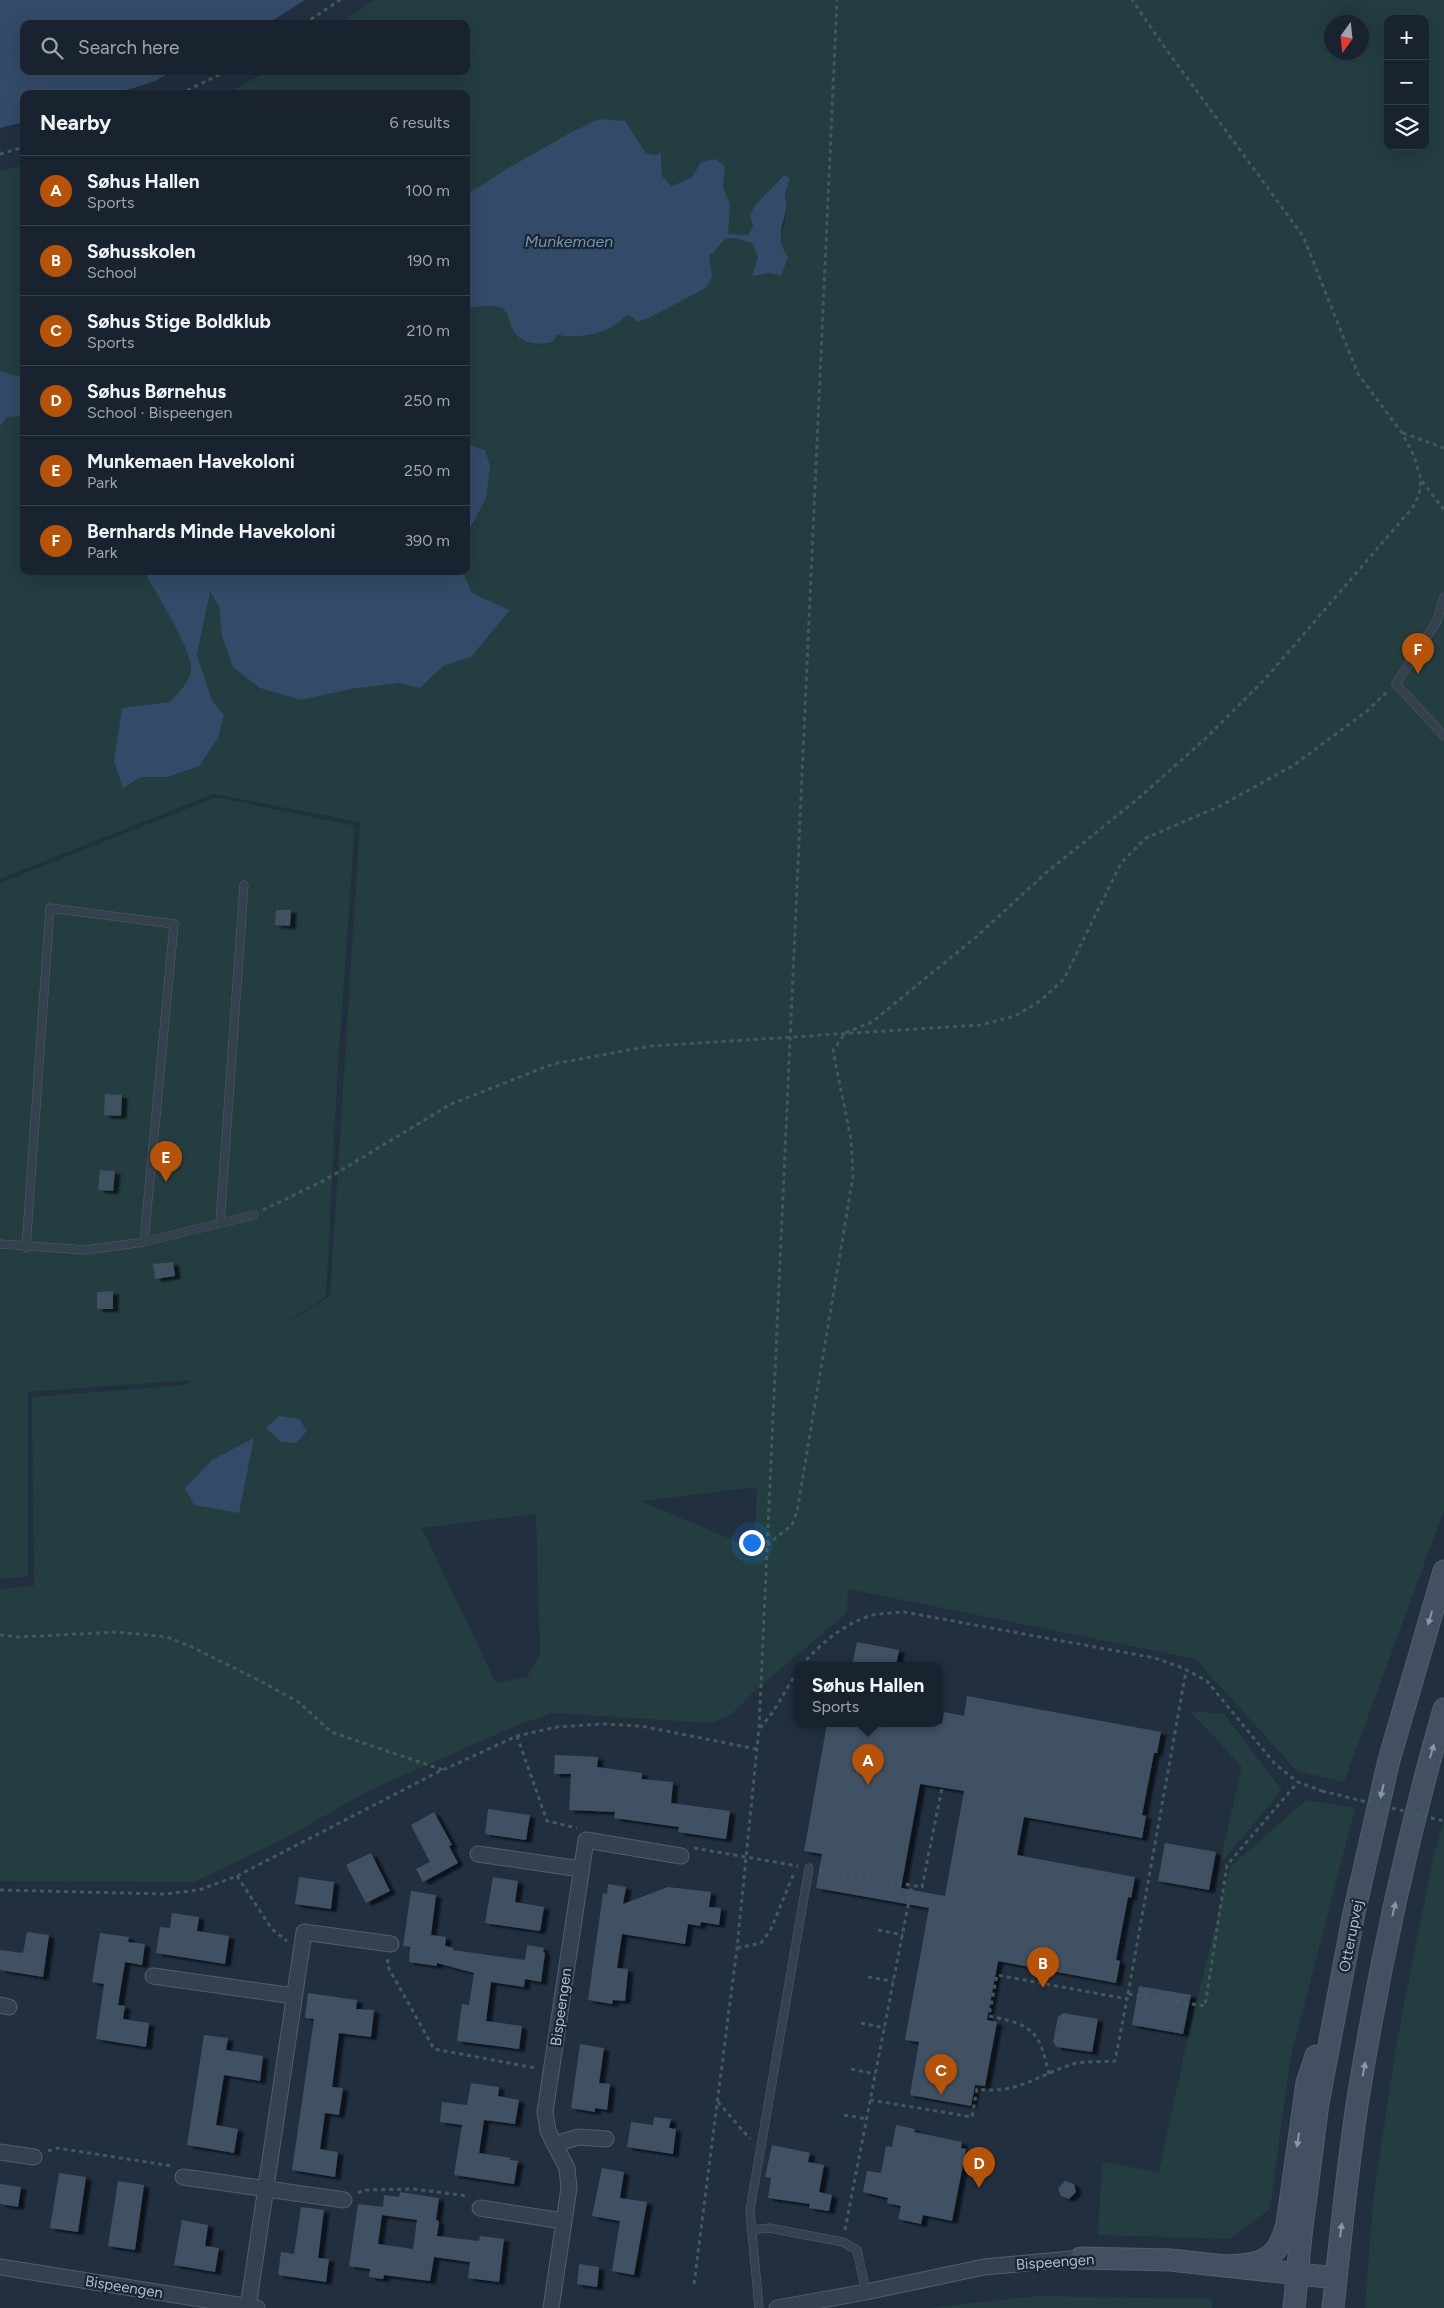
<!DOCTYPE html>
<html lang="en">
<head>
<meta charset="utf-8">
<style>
	:root { --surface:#19232f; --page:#262f3b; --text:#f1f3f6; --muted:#9fa4aa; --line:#37404b; --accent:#b45309 }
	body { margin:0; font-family:Figtree,sans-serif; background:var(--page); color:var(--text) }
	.controls { position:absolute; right:15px; top:15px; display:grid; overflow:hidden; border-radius:10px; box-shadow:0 5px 20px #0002 }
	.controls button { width:45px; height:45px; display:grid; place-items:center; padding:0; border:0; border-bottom:1px solid var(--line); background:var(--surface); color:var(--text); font:25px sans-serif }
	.compass { position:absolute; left:1324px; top:15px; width:45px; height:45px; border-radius:50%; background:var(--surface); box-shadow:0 5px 20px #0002; rotate:195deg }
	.you { position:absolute; left:751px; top:1542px; width:18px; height:18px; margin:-12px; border:4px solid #fff; border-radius:50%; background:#1a73e8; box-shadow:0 0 0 8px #1a73e833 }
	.badge { display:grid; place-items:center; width:32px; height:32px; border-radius:50%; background:var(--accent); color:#fff; font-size:16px; font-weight:700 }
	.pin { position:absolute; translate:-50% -41px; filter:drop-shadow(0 1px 2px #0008) }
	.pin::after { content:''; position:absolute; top:26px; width:18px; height:15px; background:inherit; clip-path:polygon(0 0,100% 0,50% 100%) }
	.popup { position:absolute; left:794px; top:1662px; width:148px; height:65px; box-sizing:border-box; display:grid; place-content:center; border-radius:10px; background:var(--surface); filter:drop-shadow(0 1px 4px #0005); font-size:16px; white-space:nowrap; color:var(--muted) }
	.popup b { font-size:19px; color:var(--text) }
	.popup::after { content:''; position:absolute; left:50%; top:100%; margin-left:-10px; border:10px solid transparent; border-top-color:var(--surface) }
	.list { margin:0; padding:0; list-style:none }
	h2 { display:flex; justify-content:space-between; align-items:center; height:65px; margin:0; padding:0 20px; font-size:21px }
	h2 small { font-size:16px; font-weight:400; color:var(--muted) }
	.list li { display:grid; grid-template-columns:32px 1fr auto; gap:15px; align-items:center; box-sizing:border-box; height:70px; padding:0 20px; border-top:1px solid var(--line) }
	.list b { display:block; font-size:19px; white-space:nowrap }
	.list p { margin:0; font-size:16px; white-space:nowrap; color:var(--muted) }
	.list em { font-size:16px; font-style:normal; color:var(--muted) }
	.icon { flex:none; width:28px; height:28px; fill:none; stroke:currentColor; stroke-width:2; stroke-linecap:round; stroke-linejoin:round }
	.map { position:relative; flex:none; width:1444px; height:2308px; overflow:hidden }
	.search { position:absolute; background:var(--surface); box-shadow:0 5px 20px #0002; left:20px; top:20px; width:450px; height:55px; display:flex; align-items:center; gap:12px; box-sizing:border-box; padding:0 18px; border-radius:10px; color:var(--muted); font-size:19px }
	.panel { position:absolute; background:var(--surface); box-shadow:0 5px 20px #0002; left:20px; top:90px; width:450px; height:485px; border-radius:10px }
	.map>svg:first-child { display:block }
</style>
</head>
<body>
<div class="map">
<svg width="1444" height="2308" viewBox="0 0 1444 2308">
	<defs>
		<filter id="shadow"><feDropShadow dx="5.5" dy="3" stdDeviation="1" flood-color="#0009"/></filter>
	</defs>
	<rect width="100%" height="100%" fill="#212f3f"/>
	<path fill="#233d40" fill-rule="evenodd" d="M374,0h1070v1510l-100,272 -47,-11 -102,-112 -347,-70 -1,24 -94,79 -21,22 -21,9 -158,-10 -35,12 -150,66 -82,47 -92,44 -194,-1v-292l34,-3 -2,-189 153,-12 7,-5 -164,12v185l-28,2v-696l216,-86 139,29 -17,240 -12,231 -70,45 74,-46 30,-474 -147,-28 -213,85v-453l7,-9 17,-1v155h120c11,22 49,77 47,98 -1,13 -13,24 -21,33l-48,7 -8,52 10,27 17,-11h27l56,-62 -12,-15 -15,-45 13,-63 9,14 3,30 79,64 50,-11 49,-6 20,5 23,-22 28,-9 39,-47 -38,-17 -10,-19v-3h4v-34l8,-13 11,-74 -19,-6v-136c13,-2 33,-6 42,6 6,9 4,20 16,27 4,2 11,3 15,4l18,-10c25,4 52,-1 69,-20l8,3 3,4 10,-3 59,-31 6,-12 -3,-22 5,-1c13,-20 16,-16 38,-10l6,14 -6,19 18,-3 11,2 6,-18c-13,-17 0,-32 0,-50 0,-10 -3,-22 -4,-32l-28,30 -2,21 -5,9 -20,-1v-6l-27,-66 -9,15 -20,9 -10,-10 -1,-23 -6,2 -9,-2 -21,-32 -57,13 -60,34 -42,27v-101h-240l42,-23h198v-47h-126zM1388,19h37v127h-37zM1332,22h30v30h-30zM757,1487l-3,62 -113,-48zM536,1514l4,140 -13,23 -31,6 -74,-155z
		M24,165v213l-24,-7v-200z
		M1190,1711l34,3 58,76 -63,75 23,-98z
		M1306,1800l49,8 -65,253 -20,148 -40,30 -132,-4 4,-73 57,10 29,-136 42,-169z
		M1444,1820v488h-79l8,-107 23,-155 37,-188z
		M1037,2296l175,3v9h-284z"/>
	<path fill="#334b68" d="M0,0h305l-38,24h-243v47h150l-19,10 -40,13h-91v28l-24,6z
		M599,119l26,2 21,32 9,2 6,-2 1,23 10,10 20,-9 9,-15 15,-3 9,8 -2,20 7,17 -2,30 20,1 5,-9 -3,-11 5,-10 29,-30 6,3 -5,16 2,12 -6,23v15l7,13 -7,19 -11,-3 -18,3 6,-19 -6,-14c-22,-6 -25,-10 -38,10l-5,1 3,22 -6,12 -59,31 -10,3 -3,-4 -7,-3c-18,19 -44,24 -70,20l-5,7c-15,4 -33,2 -40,-14 -4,-8 -2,-15 -11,-20 -10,-4 -24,-1 -35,0v-113l42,-27 60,-34z
		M0,371l24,7v38l-17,1 -7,9z
		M466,444l19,6 5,16 -4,32 -20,39z
		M144,571h318l10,22 38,17 -39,47 -28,9 -23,22 -20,-5 -49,6 -50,11 -41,-12 -27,-21 -11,-31 -3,-30 -9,-14 -13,63 15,45 12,15 -6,23 -19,28 -31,11h-27l-18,11 -9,-27 8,-53 48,-6c8,-9 20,-20 21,-33 1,-21 -36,-76 -47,-98z
		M279,1416l20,3 8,12 -11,12 -15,-1 -15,-14z
		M254,1438l-15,75 -45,-8 -9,-17 27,-28z"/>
	<path fill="#415163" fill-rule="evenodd" filter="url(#shadow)" d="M276,910h15l-1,16 -15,-1z
		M105,1094l17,1 -1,21 -17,-1z
		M100,1170l15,1 -2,20 -15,-1z
		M173,1262l2,14 -20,3 -2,-15z
		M113,1291v18h-16v-17z
		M857,1642l42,8 -3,16h-44z
		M967,1696l194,36 -4,21h-3l-12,62 4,1 -4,22 -118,-21 -7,38 118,22 -4,21 -3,-1 -12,63 4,1 -4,22 -118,-22 -11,59 10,2 -12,64 -10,-1 -4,21 -61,-11 9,-53 -14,-2 24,-132 -113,-20 6,-34 -18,-3 23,-127h115l2,-12 20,4zM920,1784l44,7 -19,105 -44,-8z
		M555,1755l43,2 -1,10 45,6v6l31,3 -2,21 59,8 -4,28 -48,-7 1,-5 -65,-9 1,-6 -46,-2 2,-36h-17z
		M488,1809l42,6 -4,25 -41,-6z
		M434,1812l18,33 -3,1 9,17 -35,19 -7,-13 14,-7 -19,-37z
		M1165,1843l51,9 -7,38 -51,-9z
		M371,1853l19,38 -24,12 -20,-38z
		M299,1877l35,5 -3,27 -36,-5z
		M493,1877l25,4 -3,21 29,5 -4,24 -55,-8z
		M608,1884l18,3 -3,17 45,-17 43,5 -2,15 12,1 -2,17 -18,-3 -1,4 -12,-2 -3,20 -63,-10 -5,34 11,1 -3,32 -12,-1 -1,4 -24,-4 15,-107 4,1z
		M411,1891l25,4 -5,40 15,2 -1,9 9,2 -1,2 72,10 2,-15 17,3 -1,4 2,1 -4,29 -16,-3 -1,8 -33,-5 -5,39 36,5 -3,23 -62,-8 5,-37 7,1 5,-32 -37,-10v3l-28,-4 1,-15 -7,-1z
		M172,1913l27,4 -2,14 32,5 -4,28 -69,-11 4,-26 10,1z
		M27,1932l22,3 -6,42 -43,-7v-20l23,3z
		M100,1933l29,4 -1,5 17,2 -3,21 -17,-3 -7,43 7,1 -2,13 26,4 -3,24 -50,-8 8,-55 -12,-2z
		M1139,1986l52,9 -8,39 -51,-9z
		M308,1993l49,7 -1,9 18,1 -3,27 -32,-4 -7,54 11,1 -4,27 -14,-2 -5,36 18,3 -3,25 -43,-7 22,-151 -9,-1z
		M1063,2013l35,6 -6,33 -35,-5 -4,-5 5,-25z
		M204,2035l24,3 -2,12 37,6 -3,25 -36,-6 -8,50 22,4 -4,24 -47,-8z
		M580,2044l24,4 -5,35 11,1 -3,26 -12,-2v4l-24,-4z
		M471,2083l28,4 -1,9 21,4 -4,24 -31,-4 -5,33 32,5 -1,2 8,1 -4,23 -60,-9 8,-50 -22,-3 2,-20 25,3z
		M654,2117l17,2 -2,9 7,1 -3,25 -46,-7 4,-25 22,3z
		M896,2125l19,4 -1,3 48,10 -1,6 5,1 -14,72 -29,-6 -2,9 -23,-5 3,-13 -14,-3 1,-5 -25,-6 4,-21 14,2 5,-27 6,1z
		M772,2145l38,8 -2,9 16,3 -5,27 13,3 -3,16 -20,-3 1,-4 -42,-6 3,-20 -6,-1z
		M602,2168l22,4 -4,26 27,4 -13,73 -22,-4 8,-50 -28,-5z
		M59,2173l27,4 -8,55 -28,-4z
		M118,2181l26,4 -9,65 -27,-4z
		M1065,2181l9,3 2,8 -7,7 -8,-3 -3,-8z
		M0,2184l21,3 -3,20 -18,-3z
		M400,2192l39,6 -3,22 3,1 -2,15 42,5 1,-5 24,3 -5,43 -31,-4 2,-16 -36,-5 -4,24 -46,-6 -1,4 -14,-2 1,-8 -21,-3 9,-62 25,3 1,-12 15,2zM382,2215l35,5 -4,29 -35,-5z
		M301,2207l23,3 -6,48 11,1 -3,23 -48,-7 3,-23 13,2z
		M182,2220l26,5 -3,21 14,2 -4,24 -41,-7z
		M579,2264l20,3 -2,20 -20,-3z"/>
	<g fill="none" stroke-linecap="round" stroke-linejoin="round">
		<defs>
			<path id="lane" d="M1444,597l-7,24 -41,63 48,52
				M220,1223l24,-338
				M0,1244l86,6 58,-8 110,-27
				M26,1248l24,-340 124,16 -30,318
				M751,2230l18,-2 74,14 14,8 9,42
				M759,2308l-9,-98 59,-342"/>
			<path id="street" d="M478,1854l103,15
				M153,1976l141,20
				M0,2005l9,2
				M554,2144l25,-7 27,2
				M0,2152l34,5
				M183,2177l161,23
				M480,2208l83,13
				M0,2267l257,41
				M248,2308l56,-376 87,12
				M551,2308l18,-120 -2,-20 -19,-37 -3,-19 41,-272 95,16
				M777,2308l89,-16 118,-25 97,-9"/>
			<path id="secondary" d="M1081,2258l89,2 166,18
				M1227,2266c35,-1 51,-6 60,-42l20,-141 9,-27
				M1294,2308l7,-73 17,-132 36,-190 35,-153 55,-189
				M1333,2308c7,-68 14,-136 24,-203 21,-133 50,-267 87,-396"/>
		</defs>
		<use href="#lane" stroke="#535e6c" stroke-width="9"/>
		<use href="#street" stroke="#535e6c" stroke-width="17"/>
		<use href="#secondary" stroke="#535e6c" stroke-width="23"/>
		<path stroke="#415b5d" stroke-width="3" stroke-dasharray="4 4" stroke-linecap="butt" d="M304,24l36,-24
			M180,94l47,-23
			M0,154l24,-7
			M1403,433l41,15
			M1422,481l22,29
			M263,1210l62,-30 126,-76 102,-40 98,-18 329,-21 35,-9 25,-15 24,-22 57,-116 25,-25 74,-32 74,-41 73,-54 20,-19
			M767,1545l25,-20 5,-13 56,-336 -2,-37 -18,-88 12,-18 27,-11 104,-85 71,-65 93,-75 66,-59 60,-60 147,-171 6,-12 2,-15 -7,-24 -12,-23 -44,-59 -55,-138 -140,-191 -31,-45
			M0,1635l19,2 98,-5 50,5 27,11 68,34 38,21 31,29 112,38
			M801,1666c19,-22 40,-40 68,-50 11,-3 24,-3 35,-4l251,46 28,10 24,13 68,83 23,18 24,9
			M760,1728l13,-16 25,-42
			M517,1736l30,85 30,7
			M694,1848l104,18
			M819,1870l103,17 20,-99
			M237,1876l35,53 15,12
			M0,1890l165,4 34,-4 38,-14 197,-102 83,-38 40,-9 45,-3 39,2 115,23
			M878,1930l25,5
			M737,1948l24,-5 10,-14 23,-56
			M388,1959l-1,6 47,84 102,19
			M868,1977l25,4
			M1128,1994l58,-323
			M861,2023l24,5
			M851,2069l24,5
			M1049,2074c-10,-43 -15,-49 -60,-58l8,-41 130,24 1,-5 77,12 22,-141 71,-83
			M870,2100l102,17 5,-28c39,6 61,-14 96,-25 13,-3 29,-2 42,-3l12,-62
			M718,2102l32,37
			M844,2115l23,4
			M48,2151l9,-3 115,18
			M358,2193l6,-3 50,-1 54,7
			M845,2230l67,-345
			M694,2284l43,-336 22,-220 78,-1728"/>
		<use href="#lane" stroke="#35414f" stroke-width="8"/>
		<use href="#street" stroke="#35414f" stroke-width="15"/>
		<use href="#secondary" stroke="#435062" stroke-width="21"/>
		<path stroke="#415b5d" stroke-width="3" stroke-dasharray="4 4" stroke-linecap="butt" d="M1322,1791l122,30"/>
	</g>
	<defs><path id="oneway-solid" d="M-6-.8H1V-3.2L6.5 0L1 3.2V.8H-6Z" transform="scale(1.25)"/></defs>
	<g fill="#8a96a6">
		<use href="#oneway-solid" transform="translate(1430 1618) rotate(106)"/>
		<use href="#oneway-solid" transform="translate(1432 1751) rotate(-74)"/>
		<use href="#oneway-solid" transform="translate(1382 1791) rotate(103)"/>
		<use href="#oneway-solid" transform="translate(1394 1909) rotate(-77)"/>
		<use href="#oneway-solid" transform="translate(1364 2069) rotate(-79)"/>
		<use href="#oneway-solid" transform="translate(1298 2140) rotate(98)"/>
		<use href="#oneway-solid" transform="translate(1341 2230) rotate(-83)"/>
	</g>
	<g text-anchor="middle" stroke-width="4.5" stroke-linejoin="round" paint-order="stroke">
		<g font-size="15" fill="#b1bbca" stroke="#1a2633">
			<text transform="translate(1351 1936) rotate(-79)" y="5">Otterupvej</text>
			<text transform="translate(561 2007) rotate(-82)" y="5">Bispeengen</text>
			<text transform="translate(1055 2262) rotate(-4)" y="5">Bispeengen</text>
			<text transform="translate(124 2287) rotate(9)" y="5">Bispeengen</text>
		</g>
		<g font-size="16" font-style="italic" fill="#7593b4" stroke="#1a2633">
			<text x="569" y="247">Munkemaen</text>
		</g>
	</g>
</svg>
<div class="controls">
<button>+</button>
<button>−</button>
<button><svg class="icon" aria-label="layers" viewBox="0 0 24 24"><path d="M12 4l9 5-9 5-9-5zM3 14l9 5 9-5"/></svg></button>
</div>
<svg class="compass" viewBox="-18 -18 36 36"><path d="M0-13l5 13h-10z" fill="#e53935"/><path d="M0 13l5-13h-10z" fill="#9fa4aa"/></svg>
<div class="you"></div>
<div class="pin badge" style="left:868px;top:1785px">A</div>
<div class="popup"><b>Søhus Hallen</b>Sports</div>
<div class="pin badge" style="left:1043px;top:1988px">B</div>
<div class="pin badge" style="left:941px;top:2095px">C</div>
<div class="pin badge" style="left:979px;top:2188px">D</div>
<div class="pin badge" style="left:166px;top:1182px">E</div>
<div class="pin badge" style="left:1418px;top:674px">F</div>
<div class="search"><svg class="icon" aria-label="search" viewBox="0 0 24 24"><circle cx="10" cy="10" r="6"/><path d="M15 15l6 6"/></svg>Search here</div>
<section class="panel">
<h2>Nearby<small>6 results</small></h2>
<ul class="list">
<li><span class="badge">A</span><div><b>Søhus Hallen</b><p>Sports</p></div><em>100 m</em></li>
<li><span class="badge">B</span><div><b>Søhusskolen</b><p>School</p></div><em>190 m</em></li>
<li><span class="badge">C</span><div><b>Søhus Stige Boldklub</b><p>Sports</p></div><em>210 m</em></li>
<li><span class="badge">D</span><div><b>Søhus Børnehus</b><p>School · Bispeengen</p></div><em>250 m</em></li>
<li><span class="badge">E</span><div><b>Munkemaen Havekoloni</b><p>Park</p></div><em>250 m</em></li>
<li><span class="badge">F</span><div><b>Bernhards Minde Havekoloni</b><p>Park</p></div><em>390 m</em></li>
</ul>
</section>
</div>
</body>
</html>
